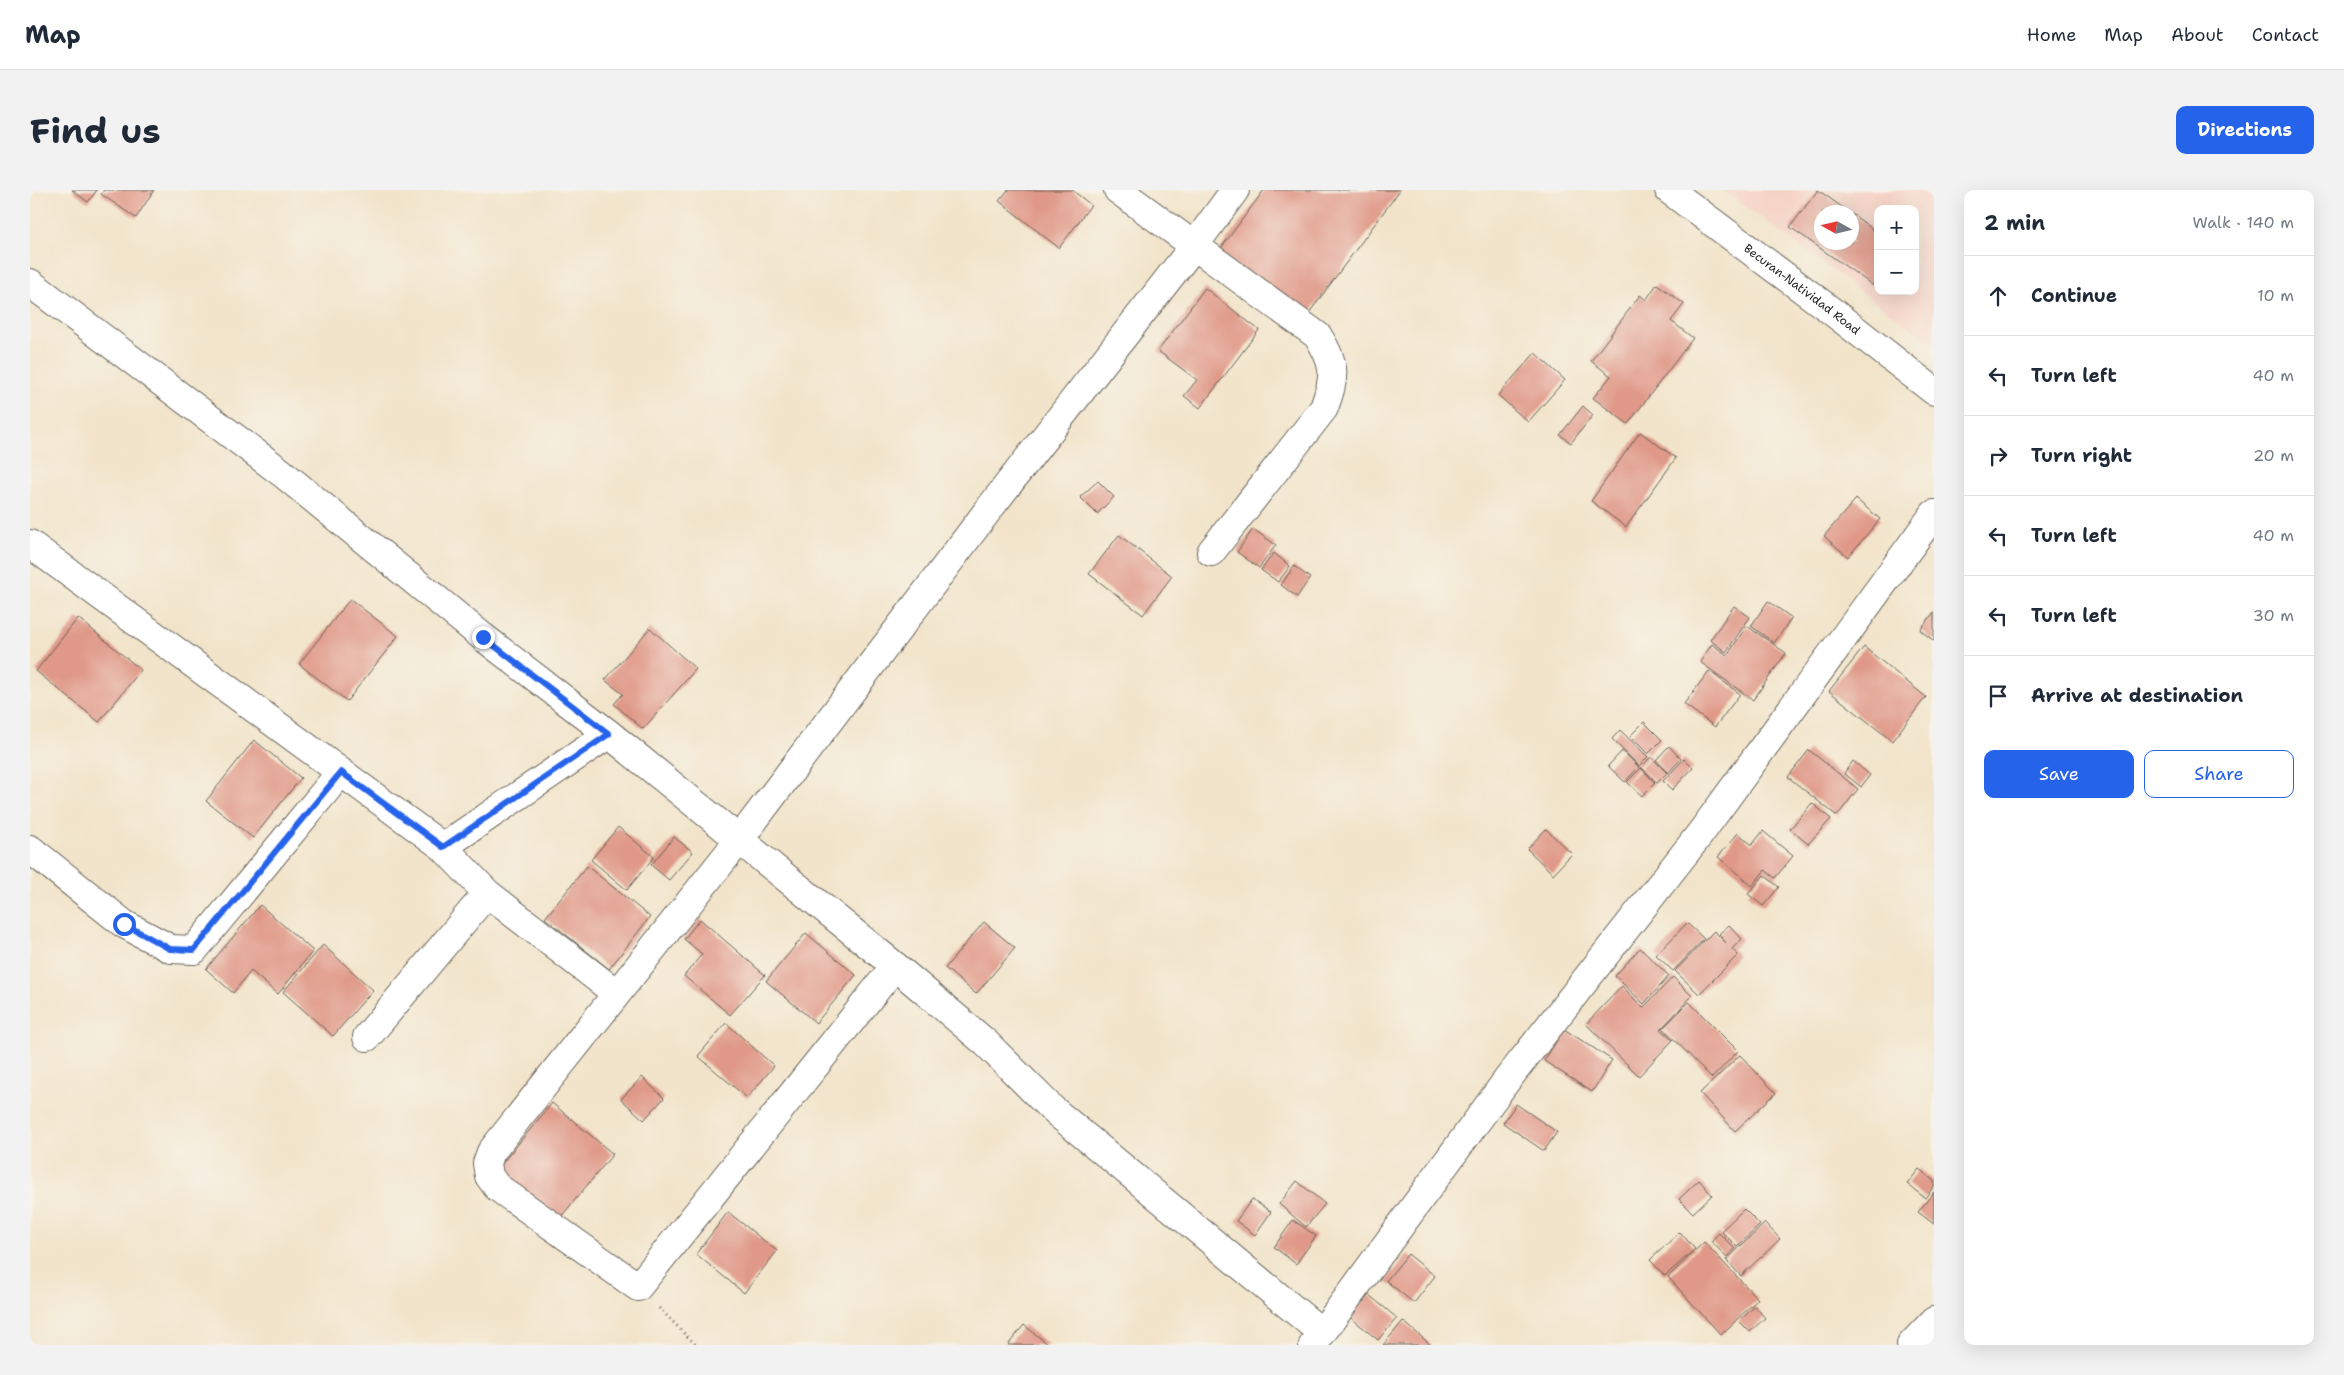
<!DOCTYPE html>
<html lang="en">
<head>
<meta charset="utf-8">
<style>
	:root { --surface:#fff; --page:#f2f2f3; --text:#1f2937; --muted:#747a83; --line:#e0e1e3; --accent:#2563eb }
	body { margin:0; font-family:"Shantell Sans",sans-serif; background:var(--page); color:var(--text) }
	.controls { position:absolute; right:15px; top:15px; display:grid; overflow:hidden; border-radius:10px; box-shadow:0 5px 20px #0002 }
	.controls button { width:45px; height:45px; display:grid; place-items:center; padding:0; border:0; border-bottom:1px solid var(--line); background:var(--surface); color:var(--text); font:25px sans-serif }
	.compass { position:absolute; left:1784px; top:15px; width:45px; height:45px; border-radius:50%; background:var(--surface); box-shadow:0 5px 20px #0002; rotate:278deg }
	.stop { position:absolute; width:15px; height:15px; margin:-11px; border:4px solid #2563eb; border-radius:50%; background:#fff }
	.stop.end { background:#2563eb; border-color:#fff; box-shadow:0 1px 5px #0008 }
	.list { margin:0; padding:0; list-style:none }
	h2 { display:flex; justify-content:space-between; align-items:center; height:65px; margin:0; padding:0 20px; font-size:21px }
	h2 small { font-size:16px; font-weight:400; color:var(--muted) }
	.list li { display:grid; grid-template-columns:32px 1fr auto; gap:15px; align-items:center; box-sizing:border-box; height:80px; padding:0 20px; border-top:1px solid var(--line) }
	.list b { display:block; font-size:19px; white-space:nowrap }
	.list em { font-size:16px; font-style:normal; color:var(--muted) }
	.actions { display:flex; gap:10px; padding:15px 20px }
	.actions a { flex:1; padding:11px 0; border:1px solid var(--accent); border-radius:10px; text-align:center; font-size:18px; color:var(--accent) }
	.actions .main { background:var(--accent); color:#fff }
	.icon { flex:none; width:28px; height:28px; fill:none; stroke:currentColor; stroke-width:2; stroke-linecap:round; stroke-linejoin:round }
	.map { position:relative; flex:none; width:1904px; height:1155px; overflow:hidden; border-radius:10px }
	header { display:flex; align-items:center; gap:30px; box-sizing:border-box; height:70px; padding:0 25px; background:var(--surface); border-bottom:1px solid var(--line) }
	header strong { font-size:24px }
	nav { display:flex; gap:28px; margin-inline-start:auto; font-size:18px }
	.intro { display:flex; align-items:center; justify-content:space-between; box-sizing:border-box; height:120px; padding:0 30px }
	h1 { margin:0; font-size:35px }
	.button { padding:12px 22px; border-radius:10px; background:var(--accent); color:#fff; font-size:18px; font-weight:700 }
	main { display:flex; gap:30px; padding:0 30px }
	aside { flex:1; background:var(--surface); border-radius:10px; box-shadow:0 5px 20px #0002 }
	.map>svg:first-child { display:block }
</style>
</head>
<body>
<header>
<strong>Map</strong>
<nav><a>Home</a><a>Map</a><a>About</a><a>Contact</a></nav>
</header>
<div class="intro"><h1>Find us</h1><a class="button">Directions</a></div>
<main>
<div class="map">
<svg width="1904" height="1155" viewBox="0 0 1904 1155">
	<rect width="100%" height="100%" fill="#f7f3e8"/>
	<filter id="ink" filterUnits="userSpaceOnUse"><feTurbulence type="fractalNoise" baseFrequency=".02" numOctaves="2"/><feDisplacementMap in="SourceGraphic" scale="10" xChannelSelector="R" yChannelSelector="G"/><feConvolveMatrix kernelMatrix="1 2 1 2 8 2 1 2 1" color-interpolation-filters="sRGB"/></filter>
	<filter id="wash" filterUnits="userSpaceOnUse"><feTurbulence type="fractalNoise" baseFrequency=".0096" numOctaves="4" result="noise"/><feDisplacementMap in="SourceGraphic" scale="20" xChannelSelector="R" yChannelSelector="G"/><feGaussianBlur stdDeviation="1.12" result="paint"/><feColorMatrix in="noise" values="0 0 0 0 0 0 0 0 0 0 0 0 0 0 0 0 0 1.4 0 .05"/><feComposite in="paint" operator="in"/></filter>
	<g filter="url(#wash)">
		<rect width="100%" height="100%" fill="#f2e4ca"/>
		<path fill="#f6d2c5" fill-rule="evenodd" d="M1693,0h211v155zM1848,19h37v82h-37zM1792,22h30v30h-30z"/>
		<g id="blocks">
			<path fill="#e09988" d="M42,0h25l-9,12z
				M74,0h50l-18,28 -35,-24z
				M978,0h64l19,15 -32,43 -60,-47z
				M1234,0h136l-94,127 -88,-65z
				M1788,0l31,22h-27v30h30v-28l26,19v56l-88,-62z
				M1627,94l27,20 -13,17 22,17 -65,86 -35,-26 18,-22 -20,-15 49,-66 6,5z
				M1175,98l54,42 -59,78 -16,-12 13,-16 -39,-29z
				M1505,163l30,27 -37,42 -30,-27z
				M1553,216l10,9 -22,28 -11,-8z
				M1610,242l36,26 -50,69 -35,-26z
				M1068,291l16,16 -17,17 -17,-17z
				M1826,309l24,20 -32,38 -24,-21z
				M1223,339l23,16 -17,23 -22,-16z
				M1089,345l53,41 -29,39 -54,-41z
				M1244,363l16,13 -12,16 -17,-12z
				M1264,376l16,12 -13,19 -16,-12z
				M320,409l48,37 -51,65 -48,-37z
				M1738,411l24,17 -18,25 -23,-17z
				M1704,416l16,11 -24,35 -16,-12z
				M1904,422v29l-14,-11z
				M48,428l63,52 -42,52 -63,-51z
				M1717,436l39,27 -33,47 -53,-38 12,-18 15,11z
				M620,438l46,41 -53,60 -29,-25 9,-10 -18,-14z
				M1834,457l62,50 -34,44 -63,-50z
				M1679,481l31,23 -25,33 -31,-23z
				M1614,532l18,18 -14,14 -18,-18z
				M1590,540l28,27 -9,9 -27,-27z
				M224,550l47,38 -48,60 -47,-37z
				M1639,556l12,13 -13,14 -12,-13z
				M1779,560l49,39 -21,27 -49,-39z
				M1592,561l17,16 -14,15 -17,-16z
				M1621,567l16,16 -10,10 -16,-16z
				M1654,569l9,9 -21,22 -9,-9z
				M1823,571l17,14 -9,12 -17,-14z
				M1611,578l14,15 -13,13 -15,-14z
				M1782,613l19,16 -23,25 -18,-15z
				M588,637l36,30 -27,33 -36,-30z
				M1516,639l26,25 -19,20 -26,-25z
				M1733,641l30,25 -18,22 -10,-8 -13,16 -34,-29 20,-24 14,12z
				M644,647l19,15 -24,28 -18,-15z
				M557,676l63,51 -41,52 -64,-51z
				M1734,685l15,12 -16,19 -15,-12z
				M230,715l53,46 -35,43 -27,-23 -18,22 -27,-24z
				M670,729l65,56 -35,40 -46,-39 18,-22 -18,-15z
				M954,732l31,26 -39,46 -31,-26z
				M1657,733l17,16 -31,32 -17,-16z
				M1699,735l13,14 -10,10 6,6 -39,39 -24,-23 39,-40 12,12 -7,-9z
				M776,743l50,42 -40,48 -50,-42z
				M293,755l50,45 -40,46 -50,-44z
				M1610,758l29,28 -25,28 -29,-28z
				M1643,787l19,19 -31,33 12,11 -34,36 -53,-52 36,-38 21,22z
				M1659,812l49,49 -26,27 -49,-50z
				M696,833l48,43 -27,32 -49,-42z
				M1534,839l48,31 -20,32 -48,-31z
				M1710,865l36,38 -41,38 -35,-38z
				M612,887l22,21 -20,22 -23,-21z
				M522,913l61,51 -58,70 -61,-51z
				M1486,914l41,28 -13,19 -41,-28z
				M1889,979l15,12v5l-9,12 -18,-14z
				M1669,990l13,15 -19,18 -14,-14z
				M1267,991l28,23 -19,23 -27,-23z
				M1904,1002v32l-16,-12z
				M1222,1009l19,13 -16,23 -19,-14z
				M1714,1019l16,16 -23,22 -16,-16z
				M698,1022l49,39 -33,42 -48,-39z
				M1263,1030l23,16 -20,28 -22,-17z
				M1735,1033l15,16 -39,37 -15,-16z
				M1650,1042l15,17 -30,27 -15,-16z
				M1689,1043l16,16 -9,8 -15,-16z
				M1674,1052l54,57 -37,36 -53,-58z
				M1378,1064l27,22 -21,27 -28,-22z
				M1339,1105l28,23 -19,22 -28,-23z
				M1725,1116l10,12 -15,14 -11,-11z
				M1373,1131l28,24h-48z
				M994,1135l25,20h-41z"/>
		</g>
	</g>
	<g filter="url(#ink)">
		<use href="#blocks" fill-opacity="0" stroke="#676259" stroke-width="1"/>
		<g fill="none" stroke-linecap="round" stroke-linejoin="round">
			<defs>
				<path id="street" d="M1088,0l200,146c18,29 18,39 6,72l-113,144
					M0,93l252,190 201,164 126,97 286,232 91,77 65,65 270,224
					M0,354l413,303 44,46 129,100
					M413,657l166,-113
					M0,659l94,75 47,25 23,1 147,-178
					M865,776l-257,321 -141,-100 -8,-11 -2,-13 4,-11 248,-312 250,-331 205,-263 41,-56
					M337,847l120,-144
					M1283,1155l194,-265 193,-246 234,-320
					M1881,1155l23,-24"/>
				<g id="secondary">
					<path id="s1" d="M1639,0l156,116 109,85"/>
				</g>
			</defs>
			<use href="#street" stroke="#676259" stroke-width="30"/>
			<use href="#secondary" stroke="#676259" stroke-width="30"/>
			<path stroke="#676259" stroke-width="3" stroke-dasharray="1 4" stroke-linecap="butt" d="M629,1118l37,37"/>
			<use href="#street" stroke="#fff" stroke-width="28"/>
			<use href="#secondary" stroke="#fff" stroke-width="28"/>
		</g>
	</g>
	<g fill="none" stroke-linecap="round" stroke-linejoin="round" filter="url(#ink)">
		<path stroke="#2563eb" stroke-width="6" d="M94,734l46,25 24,1 147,-178 102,75 166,-113 -126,-97"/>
	</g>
	<g text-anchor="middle" stroke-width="4.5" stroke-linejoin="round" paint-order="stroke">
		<g font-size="12" fill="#1c1c1c" stroke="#f7f3e8">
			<text dy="4" stroke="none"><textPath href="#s1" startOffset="166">Becuran-Natividad Road</textPath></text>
		</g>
	</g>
</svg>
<div class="controls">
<button>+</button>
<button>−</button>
</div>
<svg class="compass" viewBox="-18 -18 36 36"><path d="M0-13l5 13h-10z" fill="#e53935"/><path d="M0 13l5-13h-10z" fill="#747a83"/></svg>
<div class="stop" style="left:94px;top:734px"></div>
<div class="stop end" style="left:453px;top:447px"></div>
</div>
<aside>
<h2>2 min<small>Walk · 140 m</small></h2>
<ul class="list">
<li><svg class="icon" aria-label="ahead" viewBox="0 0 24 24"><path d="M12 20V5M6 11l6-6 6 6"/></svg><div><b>Continue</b></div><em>10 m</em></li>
<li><svg class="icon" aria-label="left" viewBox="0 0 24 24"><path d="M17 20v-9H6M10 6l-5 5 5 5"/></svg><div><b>Turn left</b></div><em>40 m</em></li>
<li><svg class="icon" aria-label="right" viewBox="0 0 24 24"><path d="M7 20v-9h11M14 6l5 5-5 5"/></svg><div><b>Turn right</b></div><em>20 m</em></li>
<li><svg class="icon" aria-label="left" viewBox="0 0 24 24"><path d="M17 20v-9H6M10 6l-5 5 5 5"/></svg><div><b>Turn left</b></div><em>40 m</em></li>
<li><svg class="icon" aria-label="left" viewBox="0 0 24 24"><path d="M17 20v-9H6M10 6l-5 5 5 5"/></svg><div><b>Turn left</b></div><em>30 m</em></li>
<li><svg class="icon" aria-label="arrive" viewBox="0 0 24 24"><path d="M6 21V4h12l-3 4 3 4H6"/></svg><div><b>Arrive at destination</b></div></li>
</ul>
<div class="actions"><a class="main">Save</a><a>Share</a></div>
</aside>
</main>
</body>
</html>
